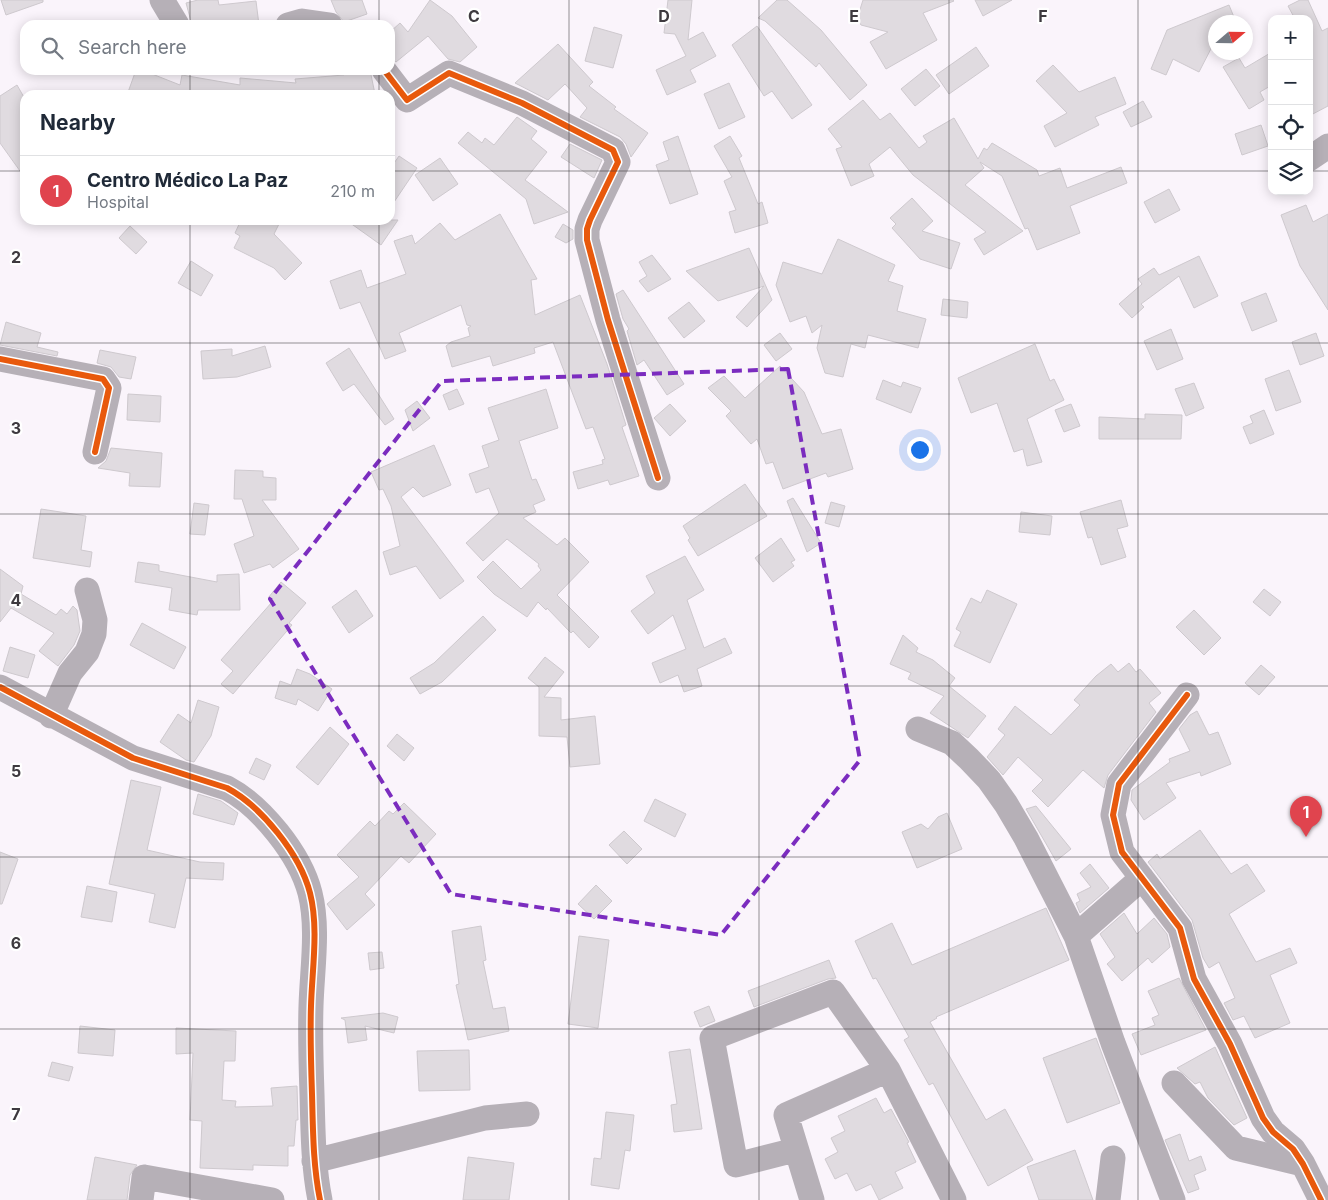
<!DOCTYPE html>
<html lang="en">
<head>
<meta charset="utf-8">
<style>
	:root { --surface:#fff; --page:#f2f2f3; --text:#1f2937; --muted:#747a83; --line:#e0e1e3; --accent:#807b81 }
	body { margin:0; font-family:Inter,sans-serif; background:var(--page); color:var(--text) }
	.controls { position:absolute; right:15px; top:15px; display:grid; overflow:hidden; border-radius:10px; box-shadow:0 2px 12px #0003 }
	.controls button { width:45px; height:45px; display:grid; place-items:center; padding:0; border:0; border-bottom:1px solid var(--line); background:var(--surface); color:var(--text); font:25px sans-serif }
	.compass { position:absolute; left:1208px; top:15px; width:45px; height:45px; border-radius:50%; background:var(--surface); box-shadow:0 2px 12px #0003; rotate:70deg }
	.you { position:absolute; left:919px; top:449px; width:18px; height:18px; margin:-12px; border:4px solid #fff; border-radius:50%; background:#1a73e8; box-shadow:0 0 0 8px #1a73e833 }
	.badge { display:grid; place-items:center; width:32px; height:32px; border-radius:50%; background:var(--accent); color:#fff; font-size:16px; font-weight:700 }
	.pin { position:absolute; translate:-50% -41px; filter:drop-shadow(0 1px 2px #0008) }
	.pin::after { content:''; position:absolute; top:26px; width:18px; height:15px; background:inherit; clip-path:polygon(0 0,100% 0,50% 100%) }
	.list { margin:0; padding:0; list-style:none }
	h2 { display:flex; justify-content:space-between; align-items:center; height:65px; margin:0; padding:0 20px; font-size:21px }
	h2 small { font-size:16px; font-weight:400; color:var(--muted) }
	.list li { display:grid; grid-template-columns:32px 1fr auto; gap:15px; align-items:center; box-sizing:border-box; height:70px; padding:0 20px; border-top:1px solid var(--line) }
	.list b { display:block; font-size:19px; white-space:nowrap }
	.list p { margin:0; font-size:16px; white-space:nowrap; color:var(--muted) }
	.list em { font-size:16px; font-style:normal; color:var(--muted) }
	.icon { flex:none; width:28px; height:28px; fill:none; stroke:currentColor; stroke-width:2; stroke-linecap:round; stroke-linejoin:round }
	.map { position:relative; flex:none; width:1328px; height:1200px; overflow:hidden }
	.search { position:absolute; background:var(--surface); box-shadow:0 2px 12px #0003; left:20px; top:20px; width:375px; height:55px; display:flex; align-items:center; gap:12px; box-sizing:border-box; padding:0 18px; border-radius:15px; color:var(--muted); font-size:19px }
	.panel { position:absolute; background:var(--surface); box-shadow:0 2px 12px #0003; left:20px; top:90px; width:375px; height:135px; border-radius:15px }
	.map>svg:first-child { display:block }
</style>
</head>
<body>
<div class="map">
<svg width="1328" height="1200" viewBox="0 0 1328 1200">
	<rect width="100%" height="100%" fill="#faf4fb"/>
	<path fill="#e0dbe0" stroke="#cec9ce" d="M1,0h42v2l-37,13z
		M198,0h20l1,5 37,-4 3,24h-67l-6,-22z
		M331,0h31l5,14 -23,8 -8,-10z
		M430,0l22,16 25,31 -17,15 -12,-3 -20,-23 -32,26 -6,-5v-25l10,-9 8,9z
		M668,0h24l-4,40 15,-8 13,24 -26,14 6,12 -29,13 -11,-25 30,-14 -11,-22 -11,-1z
		M777,0h10l34,30 46,55 -17,15 -31,-37 -3,4 -51,-46 -7,-3z
		M863,0h90l1,1 -31,12 14,27 -51,29 -16,-27 18,-10 -27,-7 -4,-6z
		M975,0h37l-29,16z
		M1300,0h8l14,31 6,-3v78l-19,10v-97h-14l-7,-13z
		M1229,5l7,17h-20v17l-17,33 -26,-13 -7,16 -15,-6 16,-39z
		M757,26l55,79 -20,14 -20,-28 -8,5 -32,-51z
		M594,27l28,8 -9,33 -28,-7z
		M558,44l35,38 -4,4 27,21 -2,2 34,24 -17,24 -5,-13 -6,-7 -40,-20 7,-9 -22,-24 -17,16 -33,-17z
		M976,47l13,19 -40,28 -13,-19z
		M1272,52v33l-12,7 4,8 -15,9 -26,-42 16,-9 6,10z
		M1053,65l26,27 36,-15 11,27 -31,13 4,8 -44,22 -11,-21 23,-13 -31,-32z
		M926,69l14,17 -25,20 -14,-17z
		M136,70h6l38,15 2,-10 58,10v-7l56,5 -1,-4 49,-4 -1,-5h27l5,24 -248,1z
		M729,83l16,34 -26,12 -15,-35z
		M17,85l8,14v79l-25,-35v-47z
		M863,100l17,20 10,-7 29,35 8,-6 -4,-6 31,-18 24,41 6,-11 3,2 5,-7 45,27 2,6 21,-8 7,20 54,-21 6,16 -57,23 10,27 -43,17 -9,-22 -3,1 -23,-53 -22,-14 4,6 -19,17 58,46 -39,24 -10,-16 12,-7 -73,-57 -23,-28 -21,17 5,12 -23,10 -15,-37 6,-2 -14,-18z
		M1143,101l9,16 -21,10 -8,-15z
		M517,117l20,14 -6,8 16,13 -22,28 43,32 -34,12 -8,-25 -68,-56 10,-11 14,11 3,-5 9,7z
		M1261,125l7,21 -26,9 -7,-21z
		M678,136l20,58 -28,10 -14,-39 13,-5 -6,-18z
		M730,136l12,20 -3,2 19,46 4,-2 6,21 -33,10 -6,-21 7,-2 -12,-29 8,-4 -18,-31z
		M570,144l32,16 -8,18 -33,-21z
		M399,156l18,12 -27,40v-39z
		M440,158l18,26 -25,17 -18,-26z
		M1169,189l11,21 -25,13 -11,-21z
		M912,198l21,23 -11,10 38,12 -9,26 -31,-10 -28,-31 4,-4 -6,-6z
		M1306,205l7,17 15,-8v96l-28,-44 -19,-51z
		M500,214l37,65 -6,1 4,35 45,-20 27,69 19,61 -4,2 17,49 -29,9 -2,-5 -30,9 -5,-17 30,-8 -1,-4 3,-1 -12,-32 -7,2 -33,-87 -19,6 1,5 -42,13 -3,-10 -38,11 -6,-21 5,-4 19,-6 -2,-8 3,-2 -4,-1 -6,-20 -62,28 7,18 -21,8 -25,-57 -20,7 -10,-28 31,-11 6,18 39,-14 -12,-33 18,-6 3,9 25,-21 15,17z
		M241,220h40l-7,14 28,29 -17,17 -11,-12 -40,-20 6,-12 -5,-3z
		M346,220h52l-17,25z
		M563,224l10,6v9l-7,4 -11,-6z
		M130,226l17,16 -11,12 -17,-16z
		M838,239l57,26 -7,16 15,5 -6,25 29,8 -8,29 -50,-13 -3,13 -14,-4 -8,33 -18,-4 -8,-25 5,-23 -10,8 -6,-17 -16,6 -14,-37 7,-23 39,12z
		M749,248l23,52 -25,27 -11,-10 28,-31 -46,15 -32,-30z
		M652,255l19,24 -23,13 -9,-11 8,-5 -8,-14z
		M1199,256l19,40 -24,12 -15,-32 -38,28 3,3 -12,11 -13,-14 23,-20 -4,-5 16,-11 5,7z
		M191,261l22,14 -12,21 -23,-13z
		M623,290l61,94 -17,11 -23,-35 -7,5 -10,-34 2,-2 -6,-10 -7,-25z
		M1266,293l11,28 -25,10 -11,-28z
		M943,299l25,3 -1,16 -26,-3z
		M689,302l16,19 -21,17 -16,-20z
		M6,322l35,11 -4,14 21,5 -1,4 -57,-11z
		M1171,329l12,30 -26,11 -13,-29z
		M780,333l12,16 -16,12 -12,-16z
		M1316,333l8,23 -24,9 -8,-23z
		M1035,344l15,37 4,-2 10,21 -37,19 15,43 -15,4 -4,-17 -9,3 -17,-49 -26,10 -13,-35z
		M265,346l6,21 -34,10 -34,2 -2,-28 31,-2v7z
		M349,348l45,71 -9,6 -31,-41 -11,7 -17,-28z
		M100,350l36,7 -5,22 -12,-2 -8,-10 -14,-4z
		M780,366l24,26 18,42 19,-5 12,40 -25,8 -2,-4 -43,16 -10,-27 -7,2 -9,-25 -6,5 -25,-28 5,-5 -23,-23 16,-12 21,22z
		M1289,370l12,32 -25,9 -11,-32z
		M883,380l18,7 2,-5 18,6 -10,25 -35,-14z
		M1194,383l10,25 -18,8 -11,-27z
		M457,389l7,15 -15,6 -6,-15z
		M546,389l12,39 -39,13 13,39 4,-1 9,21 -12,5 3,7 -13,6 34,27 8,-7 24,24 -32,33 42,42 -10,11 -16,-17 -2,2 -24,-25 -1,2 -8,-8 -11,15 -33,-23 -17,-17 16,-16 28,28 20,-19 -3,-4 1,-2 -32,-25 -24,22 -17,-18 33,-30 -10,-25 -13,5 -7,-19 20,-7 -7,-21 17,-6 -11,-32z
		M128,394l33,2 -1,26 -33,-2z
		M417,401l13,17 -17,13 -8,-21z
		M670,404l16,17 -16,15 -16,-18z
		M1071,404l9,22 -16,6 -9,-22z
		M1264,410l10,24 -24,10 -7,-17 10,-4 -3,-7z
		M1145,414l37,1 -1,24h-82v-22l46,2z
		M434,445l17,40 -28,12 -10,-10 -12,10 63,84 -24,18 -24,-33 -26,9 -7,-23 17,-6 -9,-40 -8,-17 -4,1 -8,-18z
		M111,448l51,5 -2,34 -31,-1 1,-13 -32,-5 8,-7z
		M235,470l28,1v6l13,1v22h-14l37,49 -26,19 -3,-4 -26,9 -10,-29 20,-8 -12,-37h-8z
		M745,484l22,32 -69,40 -10,-16 2,-2 -7,-12z
		M793,498l28,45 -14,9 -20,-51z
		M1121,500l7,26 -11,3 9,28 -25,8 -9,-28 -4,1 -8,-26z
		M831,502l14,4 -6,21 -14,-4z
		M194,503l15,2 -4,30 -15,-1z
		M41,509l45,7 -5,34 11,2 -2,15 -57,-9z
		M1021,512l31,4 -2,19 -31,-3z
		M781,538l14,22 -4,2 3,4 -21,16 -18,-24z
		M685,556l19,34 -17,10 17,48 21,-10 7,15 -35,16 5,17 -18,6 -6,-17 -18,8 -8,-20 34,-14 -13,-34 -25,19 -17,-23 24,-18 -9,-17z
		M138,562l21,3v6l58,11v-7l22,-1 1,36h-42l-1,5 -28,-5 3,-22 -37,-6z
		M0,569l23,17 -2,8 35,21 5,-6 6,5 6,-8 4,4 3,21 -6,14 -16,21 -19,-15 15,-18 -43,-25 -11,14z
		M281,582l25,21 -17,20 3,2 -59,69 -12,-10 12,-13 -12,-11 51,-58 -4,-4z
		M1264,589l17,13 -11,14 -17,-14z
		M356,590l17,26 -24,17 -17,-26z
		M987,590l30,14 -27,59 -36,-17 7,-14 -5,-3 15,-31 10,5z
		M1194,610l27,28 -17,17 -28,-28z
		M483,616l13,14 -54,52 -22,12 -10,-16 24,-15z
		M142,623l44,24 -12,22 -44,-24z
		M903,635l15,13 -2,4 17,8 22,18 -6,8 37,30 -18,22 -38,-25 14,-17 -36,-17 3,-6 -21,-9z
		M10,647l25,8 -7,23 -25,-7z
		M545,657l19,15 -20,25 17,1v22l34,-4 5,48 -30,3 -3,-30 -28,-1v-49l-11,-9z
		M1129,663l7,9 4,-3 21,24 -12,10 7,9 -48,63 -4,13 -21,-18 -35,37 -16,-16 11,-11 -25,-23 -15,18 -16,-18 18,-22 -7,-6 17,-23 36,29 29,-30 -6,-5 22,-24 15,-12 7,8z
		M1261,665l14,12 -16,18 -14,-12z
		M297,669l13,5 22,15 -14,22 -20,-12 -2,6 -21,-7 5,-17 11,4z
		M198,700l21,7 -8,29 -17,26 -8,-2 -26,-18 18,-28 13,9z
		M1197,711l12,24 9,-3 13,32 -30,12 -1,-4 -34,11 10,15 -32,22 -13,-20 1,-10 38,-28 -1,-3 21,-8 -11,-22 11,-14z
		M330,727l19,17 -31,41 -22,-18z
		M397,734l17,14 -10,13 -17,-15z
		M256,758l15,7 -7,15 -15,-7z
		M131,780l30,7 -14,63 53,12 24,1 -1,17 -37,-2 -11,50 -26,-6 6,-28 -46,-10z
		M198,794l23,7 17,12 -4,12 -41,-11z
		M655,799l31,15 -11,23 -31,-16z
		M404,803l32,31 -27,29 -8,-7 -36,38 10,11 -28,25 -20,-26 32,-27 -22,-22 33,-34 5,5 14,-15 4,3z
		M1036,806l35,43 -15,12 -30,-52z
		M947,813l15,36 -45,19 -15,-36 19,-8 7,5 10,-12z
		M1200,830l31,44 16,-10 18,27 -36,23 27,48 34,-14 7,15 -27,12 20,48 -35,15 -11,-22 -11,4 -9,-17 11,-5 -16,-36 -10,6 -6,-10 -11,-38 -44,-58 9,-8 3,5z
		M624,831l18,18 -15,15 -18,-19z
		M0,852l18,7 -16,45h-2z
		M1090,864l19,24 -29,25 -4,-10 4,-2 -3,-7 14,-7 -11,-14z
		M596,885l16,16 -18,18 -16,-15z
		M87,886l30,6 -5,30 -31,-5z
		M1046,908l23,52 -133,57 1,1 -7,4 56,98 19,-11 28,51 -45,26 -55,-103 -4,2 -25,-45 5,-3 -33,-59 -3,1 -18,-38 37,-18 20,42z
		M1124,913l13,21 17,-16 13,16 3,13 -18,16 -4,-5 -26,23 -15,-17 8,-7 -15,-23z
		M481,926l5,34 -3,1 10,48 12,-2 4,24 -41,9 -12,-55 3,-1 -7,-53z
		M579,936l30,4 -11,88 -30,-4z
		M382,952l2,16 -14,2 -2,-17z
		M829,960l7,18 -8,1 -74,28 -6,-16z
		M1179,978l27,52 -65,25 -9,-21 23,-9 -3,-7 7,-3 -11,-24z
		M709,1006l6,15 -15,6 -6,-15z
		M383,1013l15,4 -4,16 -29,-7 2,14 -19,3 -3,-23 -4,-2z
		M80,1026l35,4 -2,26 -35,-3z
		M176,1028l60,3 -1,30h-11l-2,39 14,1 -1,6 38,-1 -2,-18 26,-2 1,34h-2l-2,26h-6v20l-35,-1v5l-53,-2 2,-47 -12,-1 3,-67 -17,1z
		M1096,1038l24,65 -53,20 -24,-65z
		M1215,1047l32,71 -13,7 -26,-27 -8,-16 -5,2 -18,-16z
		M690,1049l12,80 -28,3 -3,-27 6,-1 -8,-52z
		M469,1050l1,40 -51,1 -2,-40z
		M52,1062l21,5 -4,14 -21,-5z
		M876,1098l8,15 7,-4 18,33 -2,1 9,19 -21,10 8,16 -24,12 -8,-16 -15,7 -9,-18 -12,6 -10,-20 13,-7 -7,-14 14,-7 -7,-15z
		M606,1112l28,3 -4,36 -5,-1 -6,39 -28,-4 3,-27 7,1z
		M1180,1134l9,27 12,-5 5,14 -12,5 5,14 -11,4 -23,-53z
		M1075,1150l18,50h-54l-12,-33z
		M95,1157l42,8 -7,10 -3,25h-40z
		M468,1157l46,6 -5,37h-46z"/>
	<g fill="none" stroke-linecap="round" stroke-linejoin="round">
		<path stroke="#b6b0b7" stroke-width="25" d="M162,0l15,25
			M288,25l14,-4 28,4
			M384,70l23,30 42,-27 73,30 91,47 5,12 -28,58 -3,9v11l21,80 50,158
			M1309,159l19,-13
			M0,359l103,20 6,9 -14,64
			M0,687l133,71 94,30c34,18 73,66 83,105 9,35 2,77 1,113 -1,30 0,59 1,88 1,36 1,71 8,106
			M1187,695l-68,89 -6,31 9,37 58,76 14,51 36,65 33,74 10,14 20,17 10,15 18,36
			M51,716l19,-43 17,-21 7,-18 1,-14 -8,-30
			M918,729l34,14 17,16 20,21 17,24 20,34 50,98 37,107 60,157
			M1076,936l66,-58
			M1174,1083l62,65 67,16
			M795,1150l-59,15 -24,-127 121,-46 55,78 66,130
			M314,1161l171,-43 42,-4
			M141,1200l3,-23 128,23
			M812,1200l-26,-85 102,-45
			M1108,1200l5,-42"/>
		<defs>
			<path id="cycleway" d="M384,70l23,30 42,-27 73,30 91,47 5,12 -28,58 -3,9v11l21,80 50,158
				M0,359l103,20 6,9 -14,64
				M0,687l133,71 94,30c34,18 73,66 83,105 9,35 2,77 1,113 -1,30 0,59 1,88 1,36 1,71 8,106
				M1187,695l-68,89 -6,31 9,37 58,76 14,51 36,65 33,74 10,14 20,17 10,15 18,36"/>
		</defs>
		<use href="#cycleway" stroke="#fff" stroke-width="9"/>
		<use href="#cycleway" stroke="#e8590c" stroke-width="6"/>
	</g>
	<path fill="none" stroke="#7b2cbf" stroke-width="4" stroke-dasharray="10 6" stroke-linejoin="round" d="M788,369l72,391 -139,175 -270,-41 -181,-295 172,-218z"/>
	<path fill="none" stroke="#3e3a3f" stroke-width="1" stroke-opacity="0.55" d="M190,0v25M379,0v25M569,0v1200M759,0v1200M949,0v1200M1138,0v1200M190,70v25M379,70v25M0,171h25M390,171h882M1309,171h19M190,220v980M379,220v980M0,343h1328M0,514h1328M0,686h1328M0,857h1328M0,1029h1328"/>
	<g font-size="16" text-anchor="middle" font-weight="bold" fill="#3e3a3f" stroke="#fff" stroke-width="4.5" stroke-linejoin="round" paint-order="stroke">
		<text x="474" y="22">C</text>
		<text x="664" y="22">D</text>
		<text x="854" y="22">E</text>
		<text x="1043" y="22">F</text>
		<text x="16" y="263">2</text>
		<text x="16" y="434">3</text>
		<text x="16" y="606">4</text>
		<text x="16" y="777">5</text>
		<text x="16" y="949">6</text>
		<text x="16" y="1120">7</text>
	</g>
</svg>
<div class="controls">
<button>+</button>
<button>−</button>
<button><svg class="icon" aria-label="locate" viewBox="0 0 24 24"><circle cx="12" cy="12" r="6"/><path d="M12 2v4M12 18v4M2 12h4M18 12h4"/></svg></button>
<button><svg class="icon" aria-label="layers" viewBox="0 0 24 24"><path d="M12 4l9 5-9 5-9-5zM3 14l9 5 9-5"/></svg></button>
</div>
<svg class="compass" viewBox="-18 -18 36 36"><path d="M0-13l5 13h-10z" fill="#e53935"/><path d="M0 13l5-13h-10z" fill="#747a83"/></svg>
<div class="you"></div>
<div class="pin badge" style="left:1306px;top:837px;background:#e0444e">1</div>
<div class="search"><svg class="icon" aria-label="search" viewBox="0 0 24 24"><circle cx="10" cy="10" r="6"/><path d="M15 15l6 6"/></svg>Search here</div>
<section class="panel">
<h2>Nearby<small></small></h2>
<ul class="list">
<li><span class="badge" style="background:#e0444e">1</span><div><b>Centro Médico La Paz</b><p>Hospital</p></div><em>210 m</em></li>
</ul>
</section>
</div>
</body>
</html>
